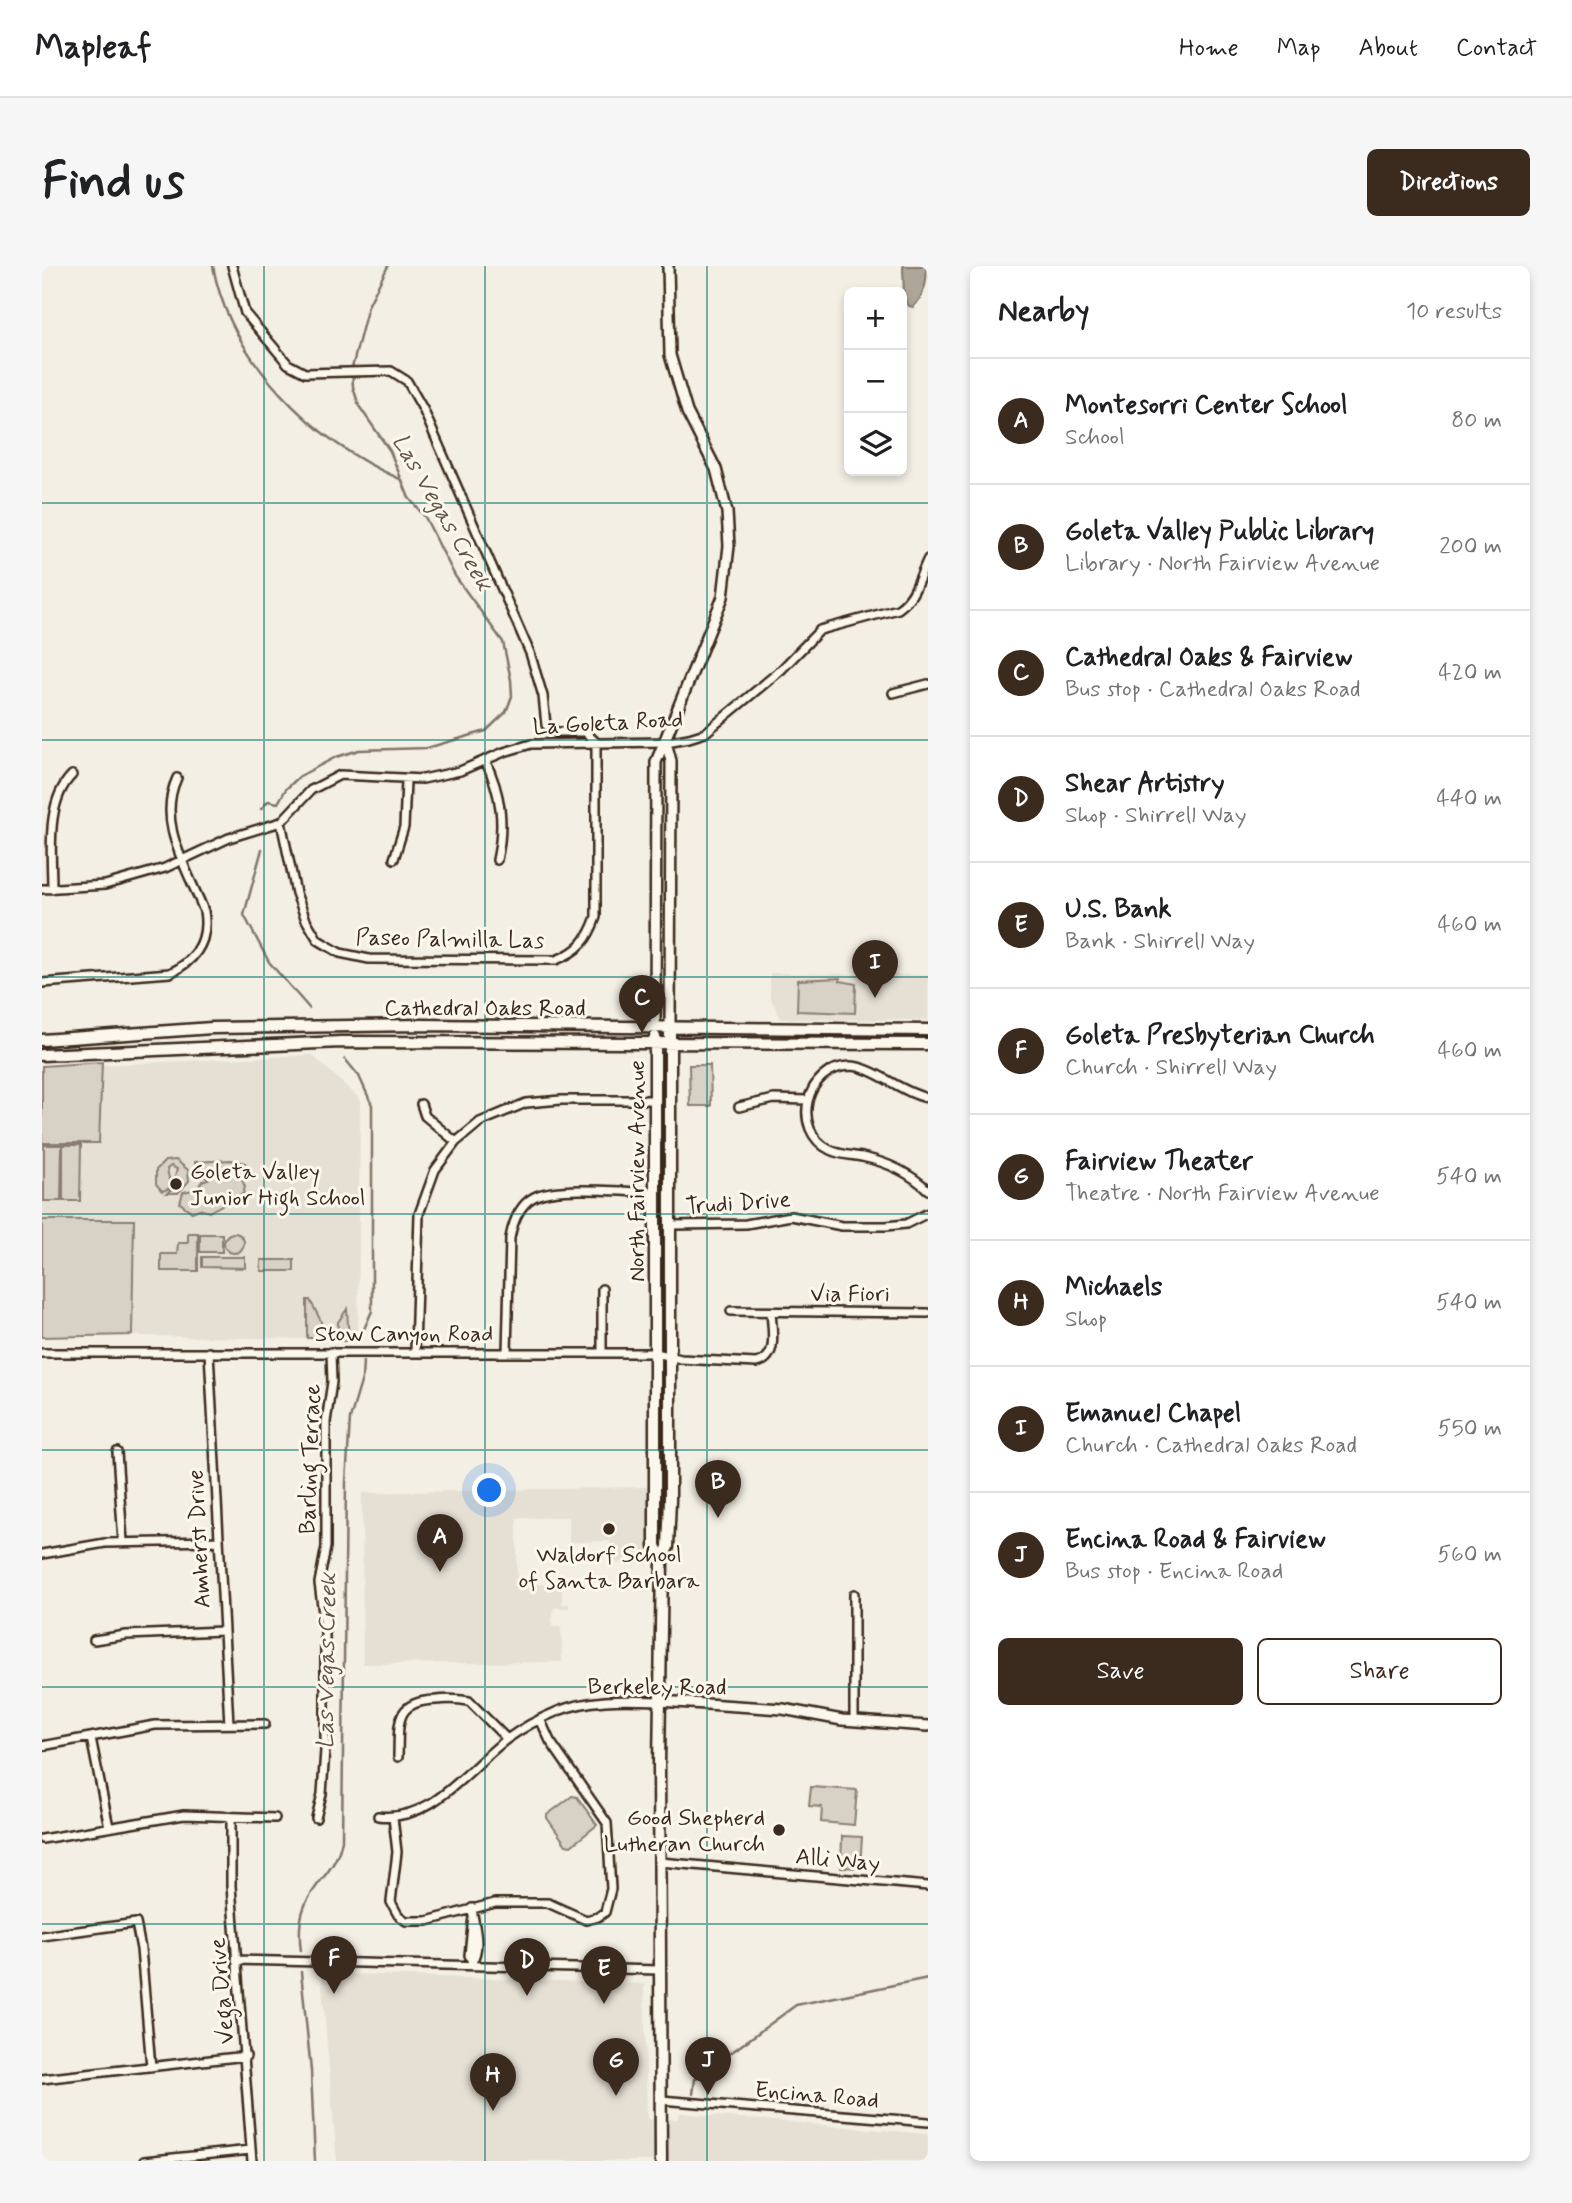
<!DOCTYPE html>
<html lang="en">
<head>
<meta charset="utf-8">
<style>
	:root { --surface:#fff; --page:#f6f6f6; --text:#202124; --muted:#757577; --line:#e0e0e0; --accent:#3b2a1e }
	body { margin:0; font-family:Mynerve,sans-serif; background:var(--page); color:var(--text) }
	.controls { position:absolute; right:21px; top:21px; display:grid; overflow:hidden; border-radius:10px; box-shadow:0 4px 10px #0003 }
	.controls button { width:63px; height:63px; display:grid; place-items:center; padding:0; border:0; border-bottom:2px solid var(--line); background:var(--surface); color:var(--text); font:35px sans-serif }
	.you { position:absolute; left:448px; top:1225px; width:24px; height:24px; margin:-18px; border:5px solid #fff; border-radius:50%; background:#1a73e8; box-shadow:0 0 0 10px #1a73e833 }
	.badge { display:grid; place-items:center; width:46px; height:46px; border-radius:50%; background:var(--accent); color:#fff; font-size:23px; font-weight:700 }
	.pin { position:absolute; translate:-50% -58px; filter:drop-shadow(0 2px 4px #0008) }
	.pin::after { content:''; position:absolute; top:37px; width:24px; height:21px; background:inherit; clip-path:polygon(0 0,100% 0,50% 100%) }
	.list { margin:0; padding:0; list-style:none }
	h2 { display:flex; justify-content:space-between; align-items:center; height:91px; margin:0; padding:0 28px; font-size:30px }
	h2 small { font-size:23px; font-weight:400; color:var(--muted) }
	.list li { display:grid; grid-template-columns:46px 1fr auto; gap:21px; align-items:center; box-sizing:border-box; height:126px; padding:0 28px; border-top:2px solid var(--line) }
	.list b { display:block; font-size:26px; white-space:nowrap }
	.list p { margin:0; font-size:23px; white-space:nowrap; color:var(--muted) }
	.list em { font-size:23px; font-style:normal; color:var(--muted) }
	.actions { display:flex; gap:14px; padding:21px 28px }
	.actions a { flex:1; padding:16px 0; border:2px solid var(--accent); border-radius:10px; text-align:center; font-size:24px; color:var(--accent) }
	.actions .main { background:var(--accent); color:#fff }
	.icon { flex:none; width:38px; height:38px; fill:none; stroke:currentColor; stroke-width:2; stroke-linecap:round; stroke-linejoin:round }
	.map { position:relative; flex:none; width:886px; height:1895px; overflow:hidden; border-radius:10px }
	header { display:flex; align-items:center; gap:42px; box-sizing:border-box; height:98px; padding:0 35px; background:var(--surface); border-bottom:2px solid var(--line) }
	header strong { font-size:33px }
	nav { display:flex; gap:38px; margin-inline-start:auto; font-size:24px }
	.intro { display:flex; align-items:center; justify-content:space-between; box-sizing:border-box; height:168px; padding:0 42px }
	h1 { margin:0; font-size:49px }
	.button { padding:18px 32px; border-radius:10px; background:var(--accent); color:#fff; font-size:24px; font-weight:700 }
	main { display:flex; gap:42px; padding:0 42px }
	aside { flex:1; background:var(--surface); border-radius:10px; box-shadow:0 4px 10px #0003 }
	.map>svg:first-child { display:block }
</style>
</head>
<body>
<header>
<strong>Mapleaf</strong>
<nav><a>Home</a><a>Map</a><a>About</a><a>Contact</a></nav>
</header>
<div class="intro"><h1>Find us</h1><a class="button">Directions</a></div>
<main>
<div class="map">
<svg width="886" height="1895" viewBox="0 0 886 1895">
	<rect width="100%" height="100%" fill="#f3efe4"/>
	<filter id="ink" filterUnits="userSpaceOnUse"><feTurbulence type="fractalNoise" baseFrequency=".0143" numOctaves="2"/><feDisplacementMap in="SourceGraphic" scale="14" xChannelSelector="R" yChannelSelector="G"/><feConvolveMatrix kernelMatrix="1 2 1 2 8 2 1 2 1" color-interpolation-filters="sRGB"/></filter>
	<g filter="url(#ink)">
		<path fill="#e5dfd4" d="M728,707l158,2v45l-147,-1 -11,-22z
			M270,789l48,44 -2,241 -316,-6v-266z
			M606,1221l1,77 -39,-1v-22l-41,1v-25l-52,1v66h45v20h7v4h-15l-2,11v8h9l1,35 -199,2 -1,-171z
			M279,1707l323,11 3,135h30l3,-6 248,21v27h-591z"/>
		<path fill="#d8d1c6" stroke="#8a7e72" stroke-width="2" d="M798,712v3l16,3 -1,29 -58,-2 1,-31z
			M60,796l-3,81h-57v-77z
			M647,799h21l1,41h-21z
			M2,879h18l-1,56h-17z
			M21,879h18l-1,56h-17z
			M134,894l12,10 1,11 -11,12h-11l5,-4 5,-20 -6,-3 -4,3 4,19 -9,3 -6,-7v-14l9,-9z
			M189,894l14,3 -6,9 6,15 -2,7 -6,3 -6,-3 -4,8 -18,10 -10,-3 -7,3 -12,-9 3,-11 14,-3 5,-8 6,-2 -13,-10v-7z
			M0,954h92l-2,115 -90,2z
			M182 977a10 10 0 1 1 20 0a10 10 0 1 1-20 0Z
			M146,967h10v38h-37v-17h16l1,-11h10z
			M158,968h22v18h-22z
			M160,991h43v11l-43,-1z
			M219,994h33v11h-33z
			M265,1034h3l11,21 1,17h-15z
			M305,1043l2,32h-12l1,-19z
			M769,1521l46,3 -3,35 -33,-3 1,-15 -13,-1z
			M530,1530l5,1 20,28 -26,21 -5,-1 -19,-27v-3z
			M800,1570l20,1 -2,31 -19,-1z"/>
		<path fill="#afa69a" stroke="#817468" stroke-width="2" d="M861,0h23c2,14 -2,31 -13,41l-4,-1 -5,-8z"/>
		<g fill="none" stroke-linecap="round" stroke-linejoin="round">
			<path stroke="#817468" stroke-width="2.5" d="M171,0c17,94 101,176 187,213
				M219,543l7,-8 10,2 8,-14 14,-13 36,-19 23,-7 68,-2 59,-17 20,-19 6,-16 -1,-16 -8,-38 -48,-66 -30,-59 -16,-19 -19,-47 -31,-45 -6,-19 -1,-19 16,-62 20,-40
				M220,583l-18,66 25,47 40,46
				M303,793l14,17 13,29v206l-12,27
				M259,1685c-9,-65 33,-66 41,-111l4,-358 4,-63 12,-40 1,-18
				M259,1706l10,99 4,90
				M651,1828l2,-15 101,-74 132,-27"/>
			<defs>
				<path id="minor" d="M190,0l13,47 43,51 17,9 86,-2 16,10 16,28 107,244 13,43 3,29 10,7h29l11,10v175c-8,23 -17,34 -40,43l-187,-1 -29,-6 -22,-13 -12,-20 -10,-27 -15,-71
					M851,427l35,-9
					M443,494c16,33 20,63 12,100
					M352,593l10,-32 2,-46
					M0,623l63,-4 60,-17 64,-30 52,-16 30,-32 29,-15 83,4 37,-8 44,-19 27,-8 135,-2 23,-4 16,-5 76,-63 39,-40 78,-21c19,-13 20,-31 30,-50
					M10,623c0,-36 -7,-87 20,-114
					M0,717l128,-10c27,-13 39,-33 34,-62 -17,-43 -48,-88 -27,-133
					M886,832c-27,-5 -55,-32 -78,-32 -45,1 -60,64 -20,84 10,5 21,5 32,7 24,5 48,16 66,33
					M379,838l4,12 31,26
					M697,841l35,-8 33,1
					M630,959l74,-1 45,-8 51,10h44l20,-2 22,-11
					M689,1045l197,2
					M167,1086l20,372
					M373,1086l4,-138 16,-44 21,-28 24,-20 46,-19 35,-3h94
					M465,1086l3,-114c3,-16 9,-33 24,-41 23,-12 94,-5 122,-4
					M560,1086v-63
					M0,1087h614l25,6 75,4c23,-4 16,-33 15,-51
					M75,1186l6,90
					M0,1288l63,-11 112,-2
					M812,1328v127
					M52,1374l32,-5 96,-4
					M49,1472l18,89
					M0,1480l113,-21 110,-1
					M356,1491c1,-34 -4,-56 38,-57 11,-1 22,-1 33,1l38,38
					M336,1550c54,7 90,-48 129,-77 15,-11 34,-21 51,-28 33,-13 67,-11 101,-10
					M189,1551v69l21,275
					M351,1551l4,35 -6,50 7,13 8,6h21l68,-18h53l38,17 12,-3 7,-5 6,-23 -4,-66 -57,-82 -10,-22
					M274,1552l6,-24 3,-44v-122l-6,-45 7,-36v-125l6,-40 -1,-30
					M0,1573l142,-24 91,3
					M618,1596l268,24
					M430,1642c2,17 10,38 0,54l-3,-7 4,-39
					M0,1670l94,-13 5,26 10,118
					M194,1694l424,10
					M0,1813l204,-23
					M619,1834l267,22
					M102,1895l107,-11"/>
				<path id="tertiary" d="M624,476l5,19 -1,266
					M613,761l1,-265 67,-165 6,-51 -2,-34 -11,-43 -29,-57 -17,-57 -2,-89
					M617,1435l124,8 59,11 86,6"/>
				<path id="secondary" d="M613,771v509l7,14
					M0,774l170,-12 209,-3 507,5
					M0,789l299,-13 587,2
					M619,1895l-2,-396 3,-205 6,-13 2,-47v-473"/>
			</defs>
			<use href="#minor" stroke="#3b2a1e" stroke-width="12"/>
			<use href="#tertiary" stroke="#3b2a1e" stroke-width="14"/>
			<use href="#secondary" stroke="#3b2a1e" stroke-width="15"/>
			<use href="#minor" stroke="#fbf7ec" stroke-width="7"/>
			<use href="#tertiary" stroke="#fbf7ec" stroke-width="9"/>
			<use href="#secondary" stroke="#fbf7ec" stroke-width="10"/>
		</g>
	</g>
	<path fill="none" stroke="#0f766e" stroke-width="2" stroke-opacity="0.55" d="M222,0v1895M443,0v1895M665,0v1895M0,237h886M0,474h886M0,711h886M0,948h886M0,1184h886M0,1421h886M0,1658h886"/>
	<g fill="#3b2a1e" stroke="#fbf7ec" stroke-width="2.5">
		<circle cx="134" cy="918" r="7"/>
		<circle cx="567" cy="1263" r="7"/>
		<circle cx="737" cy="1564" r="7"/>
	</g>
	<g text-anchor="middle" stroke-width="6" stroke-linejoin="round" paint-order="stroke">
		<g font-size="23" fill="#3b2a1e" stroke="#fbf7ec">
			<text transform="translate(566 456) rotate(-3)" y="8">La Goleta Road</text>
			<text transform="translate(408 672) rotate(1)" y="8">Paseo Palmilla Las</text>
			<text x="443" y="749">Cathedral Oaks Road</text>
			<text transform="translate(594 905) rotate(-90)" y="8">North Fairview Avenue</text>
			<text transform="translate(696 936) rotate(-4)" y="8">Trudi Drive</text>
			<text x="808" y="1035">Via Fiori</text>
			<text x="362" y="1075">Stow Canyon Road</text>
			<text transform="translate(267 1193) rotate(-88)" y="8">Barling Terrace</text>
			<text transform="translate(156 1273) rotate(-93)" y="8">Amherst Drive</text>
			<text x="615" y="1428">Berkeley Road</text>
			<text transform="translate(796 1593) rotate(5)" y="8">Alli Way</text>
			<text transform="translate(179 1725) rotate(-95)" y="8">Vega Drive</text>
			<text transform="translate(775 1828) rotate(5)" y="8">Encina Road</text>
		</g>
		<g font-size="23" fill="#3b2a1e" stroke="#fbf7ec" text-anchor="start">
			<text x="148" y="913">Goleta Valley<tspan x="148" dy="26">Junior High School</tspan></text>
			<text x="567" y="1296" text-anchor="middle">Waldorf School<tspan x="567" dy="26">of Santa Barbara</tspan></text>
			<text x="723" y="1559" text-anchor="end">Good Shepherd<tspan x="723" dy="26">Lutheran Church</tspan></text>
		</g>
		<g font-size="24" font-style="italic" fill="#645549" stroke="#fbf7ec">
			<text transform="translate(401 246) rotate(60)" y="8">Las Vegas Creek</text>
			<text transform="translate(284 1395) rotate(-89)" y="8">Las Vegas Creek</text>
		</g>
	</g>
</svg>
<div class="controls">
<button>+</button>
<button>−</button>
<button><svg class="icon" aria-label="layers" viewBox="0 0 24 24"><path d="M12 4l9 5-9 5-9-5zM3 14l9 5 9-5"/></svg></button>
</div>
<div class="you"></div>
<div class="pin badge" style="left:398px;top:1306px">A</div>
<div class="pin badge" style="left:676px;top:1252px">B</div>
<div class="pin badge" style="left:600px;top:767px">C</div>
<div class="pin badge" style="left:485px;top:1730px">D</div>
<div class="pin badge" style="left:562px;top:1738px">E</div>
<div class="pin badge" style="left:292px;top:1728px">F</div>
<div class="pin badge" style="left:574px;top:1830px">G</div>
<div class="pin badge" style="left:451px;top:1845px">H</div>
<div class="pin badge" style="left:833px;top:732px">I</div>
<div class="pin badge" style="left:666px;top:1829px">J</div>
</div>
<aside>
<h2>Nearby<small>10 results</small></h2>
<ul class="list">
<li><span class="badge">A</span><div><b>Montesorri Center School</b><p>School</p></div><em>80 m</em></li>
<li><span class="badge">B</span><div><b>Goleta Valley Public Library</b><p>Library · North Fairview Avenue</p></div><em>200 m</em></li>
<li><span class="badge">C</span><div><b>Cathedral Oaks &amp; Fairview</b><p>Bus stop · Cathedral Oaks Road</p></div><em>420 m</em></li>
<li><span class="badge">D</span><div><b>Shear Artistry</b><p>Shop · Shirrell Way</p></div><em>440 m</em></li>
<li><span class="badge">E</span><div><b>U.S. Bank</b><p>Bank · Shirrell Way</p></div><em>460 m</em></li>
<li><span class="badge">F</span><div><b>Goleta Presbyterian Church</b><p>Church · Shirrell Way</p></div><em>460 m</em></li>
<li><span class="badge">G</span><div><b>Fairview Theater</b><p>Theatre · North Fairview Avenue</p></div><em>540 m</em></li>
<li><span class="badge">H</span><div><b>Michaels</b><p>Shop</p></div><em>540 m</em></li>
<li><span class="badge">I</span><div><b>Emanuel Chapel</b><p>Church · Cathedral Oaks Road</p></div><em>550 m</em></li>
<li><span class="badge">J</span><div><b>Encina Road &amp; Fairview</b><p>Bus stop · Encina Road</p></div><em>560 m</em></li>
</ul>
<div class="actions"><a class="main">Save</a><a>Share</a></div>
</aside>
</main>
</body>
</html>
